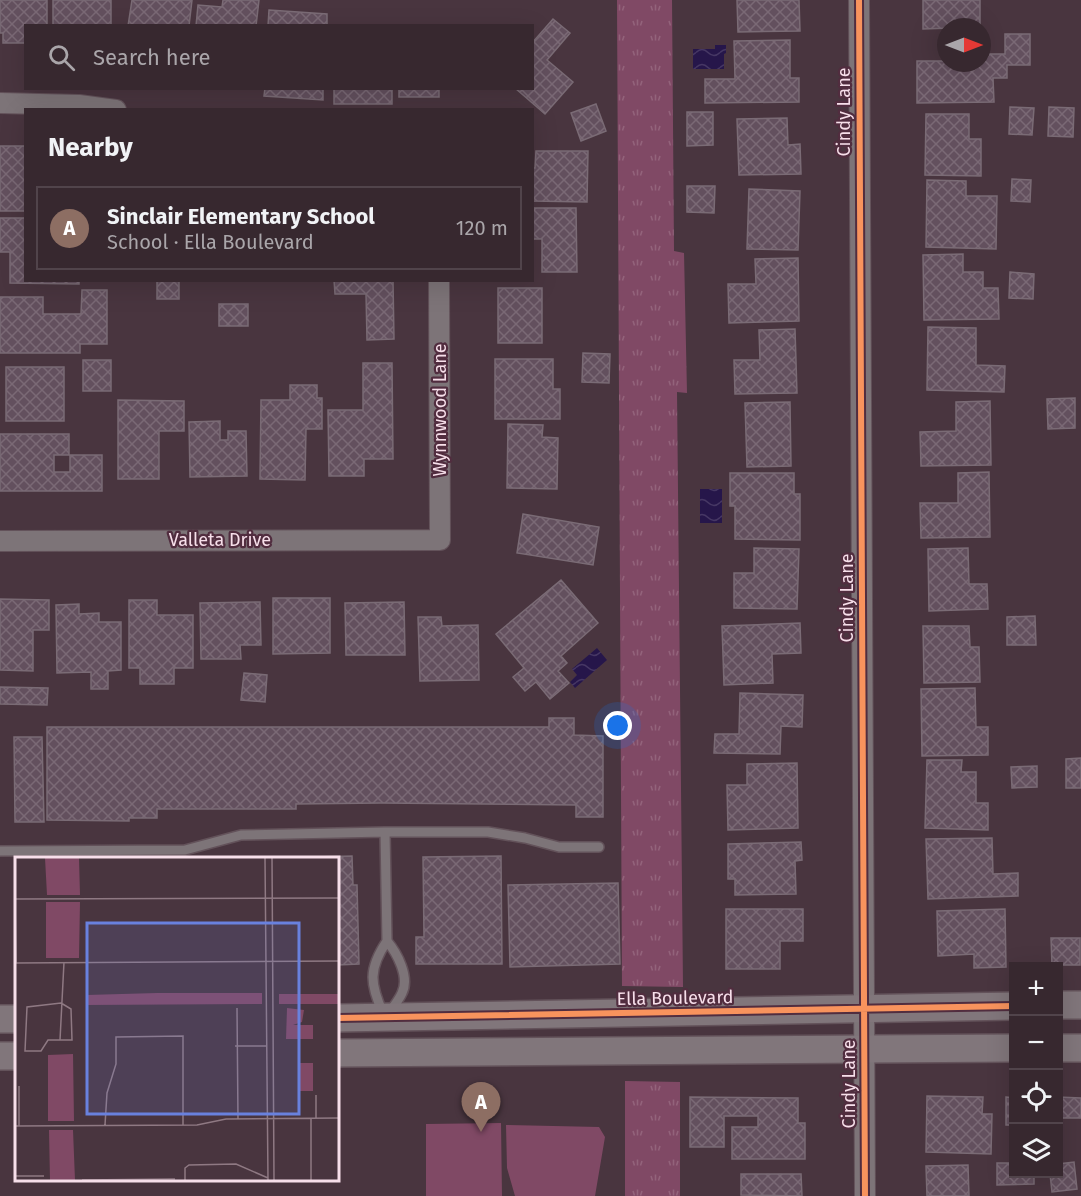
<!DOCTYPE html>
<html lang="en">
<head>
<meta charset="utf-8">
<style>
	:root { --surface:#37282f; --page:#3e3037; --text:#f1f3f6; --muted:#aaa6aa; --line:#51444b; --accent:#baa4ae }
	body { margin:0; font-family:"Fira Sans",sans-serif; background:var(--page); color:var(--text) }
	.controls { position:absolute; right:18px; bottom:18px; display:grid; overflow:hidden; border-radius:0px; box-shadow:0 6px 24px #0002 }
	.controls button { width:54px; height:54px; display:grid; place-items:center; padding:0; border:0; border-bottom:2px solid var(--line); background:var(--surface); color:var(--text); font:30px sans-serif }
	.compass { position:absolute; left:937px; top:18px; width:54px; height:54px; border-radius:50%; background:var(--surface); box-shadow:0 6px 24px #0002; rotate:90deg }
	.you { position:absolute; left:618px; top:726px; width:21px; height:21px; margin:-15px; border:4px solid #fff; border-radius:50%; background:#1a73e8; box-shadow:0 0 0 9px #1a73e833 }
	.badge { display:grid; place-items:center; width:39px; height:39px; border-radius:50%; background:var(--accent); color:#fff; font-size:20px; font-weight:700 }
	.pin { position:absolute; translate:-50% -50px; filter:drop-shadow(0 2px 3px #0008) }
	.pin::after { content:''; position:absolute; top:32px; width:21px; height:18px; background:inherit; clip-path:polygon(0 0,100% 0,50% 100%) }
	.list { margin:0; padding:0; list-style:none }
	h2 { display:flex; justify-content:space-between; align-items:center; height:78px; margin:0; padding:0 24px; font-size:26px }
	h2 small { font-size:20px; font-weight:400; color:var(--muted) }
	.list li { display:grid; grid-template-columns:39px 1fr auto; gap:18px; align-items:center; box-sizing:border-box; height:84px; margin:0 12px 12px; padding:0 12px; border:2px solid var(--line); border-radius:0px }
	.list b { display:block; font-size:22px; white-space:nowrap }
	.list p { margin:0; font-size:20px; white-space:nowrap; color:var(--muted) }
	.list em { font-size:20px; font-style:normal; color:var(--muted) }
	.icon { flex:none; width:33px; height:33px; fill:none; stroke:currentColor; stroke-width:2; stroke-linecap:round; stroke-linejoin:round }
	.map { position:relative; flex:none; width:1081px; height:1196px; overflow:hidden }
	.search { position:absolute; background:var(--surface); box-shadow:0 6px 24px #0002; left:24px; top:24px; width:510px; height:66px; display:flex; align-items:center; gap:15px; box-sizing:border-box; padding:0 21px; border-radius:0px; color:var(--muted); font-size:22px }
	.panel { position:absolute; background:var(--surface); box-shadow:0 6px 24px #0002; left:24px; top:108px; width:510px; height:174px; border-radius:0px }
	.map>svg:first-child { display:block }
</style>
</head>
<body>
<div class="map">
<svg width="1081" height="1196" viewBox="0 0 1081 1196">
	<defs>
		<pattern id="grass-tufts" width="24" height="20" patternUnits="userSpaceOnUse" patternTransform="scale(1.5)"><rect width="24" height="20" fill="#804965"/><path d="M3 7l-1-3M5 7V3M7 7l1-3M15 17l-1-3M17 17v-4M19 17l1-3" fill="none" stroke="#93637b"/></pattern>
		<pattern id="water-waves" width="16" height="10" patternUnits="userSpaceOnUse" patternTransform="scale(1.5)"><rect width="16" height="10" fill="#26164a"/><path d="M0 5q4-4 8 0t8 0" fill="none" stroke="#463764"/></pattern>
		<pattern id="building-cross-hatch" width="8" height="8" patternUnits="userSpaceOnUse" patternTransform="scale(1.5)"><rect width="8" height="8" fill="#63505e"/><path d="M0 0l8 8M0 8l8-8" fill="none" stroke="#7a6975"/></pattern>
	</defs>
	<rect width="100%" height="100%" fill="#49353f"/>
	<path fill="url(#grass-tufts)" d="M617,0h55l2,251 10,2 3,140 -10,-1 6,595 -61,-1z
		M625,1081l55,1v114h-55z"/>
	<path fill="#804965" d="M501,1123l1,73h-76v-72z
		M506,1125l93,2 6,10 -10,59h-80l-8,-28z"/>
	<path fill="url(#water-waves)" d="M715,45h11v8l-2,1v15h-31v-20h22z
		M700,489h22v34h-22z
		M597,648l10,12 -32,28 -5,-6 7,-7 -5,-6z"/>
	<path fill="url(#building-cross-hatch)" stroke="#7a6b75" stroke-width="1.5" d="M0,0h47v26h-21v17h-23v-10h-3z
		M53,0h58v26h-58z
		M132,0h60l-3,26h-61z
		M223,0h36l-3,26h-60l2,-21 24,2z
		M737,0h62l1,31 -62,1z
		M923,0h57v27l-57,2z
		M269,10l58,4v12h-59z
		M553,19l17,14 -23,27 26,22 -28,32 -30,-26h17v-45z
		M1005,34h25v31h-23v13h-14l1,24 -77,1v-42h27v-16h2v18h36v-9h23z
		M790,40v38h9v24l-94,1v-24h30l-1,-38z
		M265,88h58v12l-59,-4z
		M334,88h58v16h-58z
		M399,88h40v9h-40z
		M596,104l10,27 -25,10 -10,-28z
		M1010,107l24,1 -2,27 -23,-1z
		M1049,107l25,1 -1,29 -25,-1z
		M687,112h26v33l-26,1z
		M926,114h43v25h12v37l-56,-1z
		M787,118l1,27 12,-1 1,30 -62,1 -2,-56z
		M0,146h26v65h-26z
		M536,151h52l-1,51 -55,-1v-33h3z
		M1012,179l19,1 -1,22 -19,-1z
		M927,180l39,1v15h31l-1,53 -70,-2z
		M687,186h28l-1,27 -27,-1z
		M749,189l51,2 -2,59 -51,-1z
		M532,208h44l1,64h-35v-33h-10z
		M0,218h26v62h53v4l-69,-1v-31h-10z
		M963,254v18h20v16h15l1,31 -75,1 -1,-65z
		M798,258l1,63 -70,2 -1,-39h28l-1,-25z
		M1010,272l24,2 -1,25 -24,-1z
		M157,280h22v19h-22z
		M334,280h59l1,59 -27,1 -1,-46h-31z
		M498,288h44v55h-44z
		M82,290h25v54h-27v9h-80v-56h43v17h38z
		M219,304h29v22h-29z
		M928,327l48,1v37l29,1 -1,26 -77,-2z
		M795,329l2,64 -62,1 -1,-34h26l-1,-30z
		M583,353l27,1 -1,29 -27,-1z
		M495,359h58v30h7v30h-65z
		M83,360h28v31h-28z
		M363,363h29l1,96h-29v17h-35l-1,-66h35z
		M6,367h58v54h-58z
		M290,385h27v13h5v31h-16l-1,51 -45,-1 1,-79h29z
		M1075,398v30l-27,1 -1,-30z
		M118,400l66,1v30h-25v48h-41z
		M990,401l1,64 -70,1 -1,-34 36,-1v-29z
		M790,402l1,64 -44,1 -2,-64z
		M220,421v19h8v-9h18l1,45 -57,1 -1,-55z
		M508,424l35,1 -1,12 16,1 -1,51 -50,-1z
		M0,434h69v21h-15v17h16v-17h32v36h-102z
		M989,472l1,65 -69,1 -1,-35h38v-30z
		M730,473h64v21h6v46l-65,-1v-33h-5z
		M523,514l76,13 -6,38 -76,-12z
		M754,548l45,1 -2,60 -63,-1v-35h20z
		M968,548l1,36h18l1,25 -59,2 -1,-62z
		M561,580l37,43 -37,33 6,7 -9,8 11,12 -19,16 -14,-17 -11,9 -12,-14 11,-9 -28,-34z
		M273,598h57v55l-57,1z
		M0,599l49,1v30h-16v41l-33,-1z
		M129,600h28v15h36v53h-19v16h-34v-16h-11z
		M260,602l1,43h-21l1,14h-40l-1,-56z
		M404,602l1,53h-59l-1,-52z
		M79,604v10l20,-1v9h22v48l-13,1v18h-17v-17l-34,1 -1,-68z
		M1035,616l1,29h-29v-28z
		M418,617h23l1,9 36,-1 1,55 -59,1z
		M800,623l1,30 -29,1 1,29 -49,2 -2,-59z
		M923,626h46l1,21h9l1,35 -56,1z
		M244,673l23,2 -2,27 -24,-2z
		M0,687l48,1 -1,17 -47,-1z
		M975,688l1,39h12v28l-66,1 -1,-67z
		M740,693l63,2 -1,32 -21,-1 -1,28 -66,-1 1,-19h24z
		M549,718h25v17l29,1v81h-27v-12l-195,-2 -85,1v5h-139v9h-28v3l-82,-1v-93h502z
		M14,737h28l2,85h-29z
		M1081,758v30h-15v-29z
		M927,760h35l-1,12h15v31h12v27l-63,-2z
		M797,763l1,65 -70,2 -1,-45h20v-21z
		M1037,766v21l-25,1 -1,-21z
		M992,838l1,36 25,-1v23l-90,3 -2,-60z
		M801,842l1,18 -7,1 1,33 -61,1v-16h-7v-35z
		M352,856l1,29h4l2,79 -21,1v-107h-63z
		M501,856l1,108h-86v-27h8l-1,-80z
		M618,883l2,81 -110,3 -2,-82z
		M726,909h77v32h-23v28h-54z
		M1005,909l1,58 -32,1v-14l-36,2 -1,-45z
		M1051,938h29v27h-28z
		M927,1096l56,1 -1,17h10l-1,40 -65,-2z
		M690,1097l108,1v25h7v36h-73v-32h26v-11h-34v31h-34z
		M1006,1097l8,1v27h-8z
		M1058,1097l23,1v20h-23z
		M1074,1162l3,27 -25,3 -2,-18h8v-10z
		M997,1163h17v11h20v10l-37,1z
		M968,1165l1,31h-42l-1,-30z
		M741,1174h60l1,22 -61,-1z"/>
	<g fill="none" stroke-linecap="round" stroke-linejoin="round">
		<defs>
			<path id="lane" d="M0,851l185,-1 56,-15 144,-3h103l37,6 34,9h40
				M387,941c10,12 23,36 15,52 -3,7 -9,14 -13,20
				M383,1013c-13,-29 -15,-44 4,-72l-2,-109"/>
			<path id="street" d="M859,0l6,1196
				M0,103l79,2 37,5
				M0,541l440,-1 -1,-260"/>
			<path id="secondary" d="M1058,1005h23
				M338,1018l676,-12
				M0,1019h16
				M1058,1048h23
				M338,1053l676,-5
				M0,1056h16"/>
		</defs>
		<use href="#lane" stroke="#63525a" stroke-width="12"/>
		<use href="#street" stroke="#63525a" stroke-width="22"/>
		<use href="#secondary" stroke="#63525a" stroke-width="30"/>
		<use href="#lane" stroke="#7d7478" stroke-width="9"/>
		<use href="#street" stroke="#7d7478" stroke-width="20"/>
		<use href="#secondary" stroke="#81767b" stroke-width="27"/>
		<defs>
			<path id="cycleway" d="M859,0l6,1196
				M338,1018l676,-12"/>
		</defs>
		<use href="#cycleway" stroke="#512d3f" stroke-width="10"/>
		<use href="#cycleway" stroke="#f8935d" stroke-width="6"/>
	</g>
	<g text-anchor="middle" stroke-width="4.5" stroke-linejoin="round" paint-order="stroke">
		<g font-size="18" fill="#f7dfea" stroke="#512d3f">
			<text transform="translate(844 112) rotate(-90)" y="6">Cindy Lane</text>
			<text transform="translate(440 410) rotate(-90)" y="6">Wynnwood Lane</text>
			<text x="220" y="546">Valleta Drive</text>
			<text transform="translate(847 598) rotate(-90)" y="6">Cindy Lane</text>
			<text transform="translate(675 998) rotate(-1)" y="6">Ella Boulevard</text>
			<text transform="translate(849 1084) rotate(-90)" y="6">Cindy Lane</text>
		</g>
	</g>
	<g transform="translate(15 857)">
		<rect width="324" height="324" fill="#49353f"/>
		<path d="M30,1h34l1,37h-33zM31,45h34l-1,56h-33zM142,136h105v11l-176,1v-10zM264,137h60v10h-60zM58,197l1,67h-26v-66zM34,273h24l2,50h-25z" fill="#804965"/>
		<path d="M272,151l17,2 -2,12 -9,3h20v14h-27zM284,206h14v28h-14z" fill="#804965"/>
		<path fill="none" stroke="#8f7983" stroke-width="1.5" d="M250,1l3,322M257,1l2,322M0,41l1,65M0,42l324,-1M0,106l324,-2M46,146l10,6 1,31h-24l-7,11h-16l2,-44zM222,151l1,111M45,183l4,-78M220,189h32M4,229v40M301,261v-23M296,262v61M90,268l2,-32 9,-29v-27l67,-1v89M0,269l182,-1 29,-6 113,-1M0,319h29M67,323l93,-1M170,323v-12l4,-3 47,-1 32,14"/>
		<path fill="#6981de" fill-opacity="0.15" stroke="#6981de" stroke-width="3" d="M72,66h212v191h-212z"/>
		<rect width="324" height="324" fill="none" stroke="#f7dfea" stroke-width="3"/>
	</g>
</svg>
<div class="controls">
<button>+</button>
<button>−</button>
<button><svg class="icon" aria-label="locate" viewBox="0 0 24 24"><circle cx="12" cy="12" r="6"/><path d="M12 2v4M12 18v4M2 12h4M18 12h4"/></svg></button>
<button><svg class="icon" aria-label="layers" viewBox="0 0 24 24"><path d="M12 4l9 5-9 5-9-5zM3 14l9 5 9-5"/></svg></button>
</div>
<svg class="compass" viewBox="-18 -18 36 36"><path d="M0-13l5 13h-10z" fill="#e53935"/><path d="M0 13l5-13h-10z" fill="#aaa6aa"/></svg>
<div class="you"></div>
<div class="pin badge" style="left:481px;top:1132px;background:#8d6e63">A</div>
<div class="search"><svg class="icon" aria-label="search" viewBox="0 0 24 24"><circle cx="10" cy="10" r="6"/><path d="M15 15l6 6"/></svg>Search here</div>
<section class="panel">
<h2>Nearby<small></small></h2>
<ul class="list">
<li><span class="badge" style="background:#8d6e63">A</span><div><b>Sinclair Elementary School</b><p>School · Ella Boulevard</p></div><em>120 m</em></li>
</ul>
</section>
</div>
</body>
</html>
